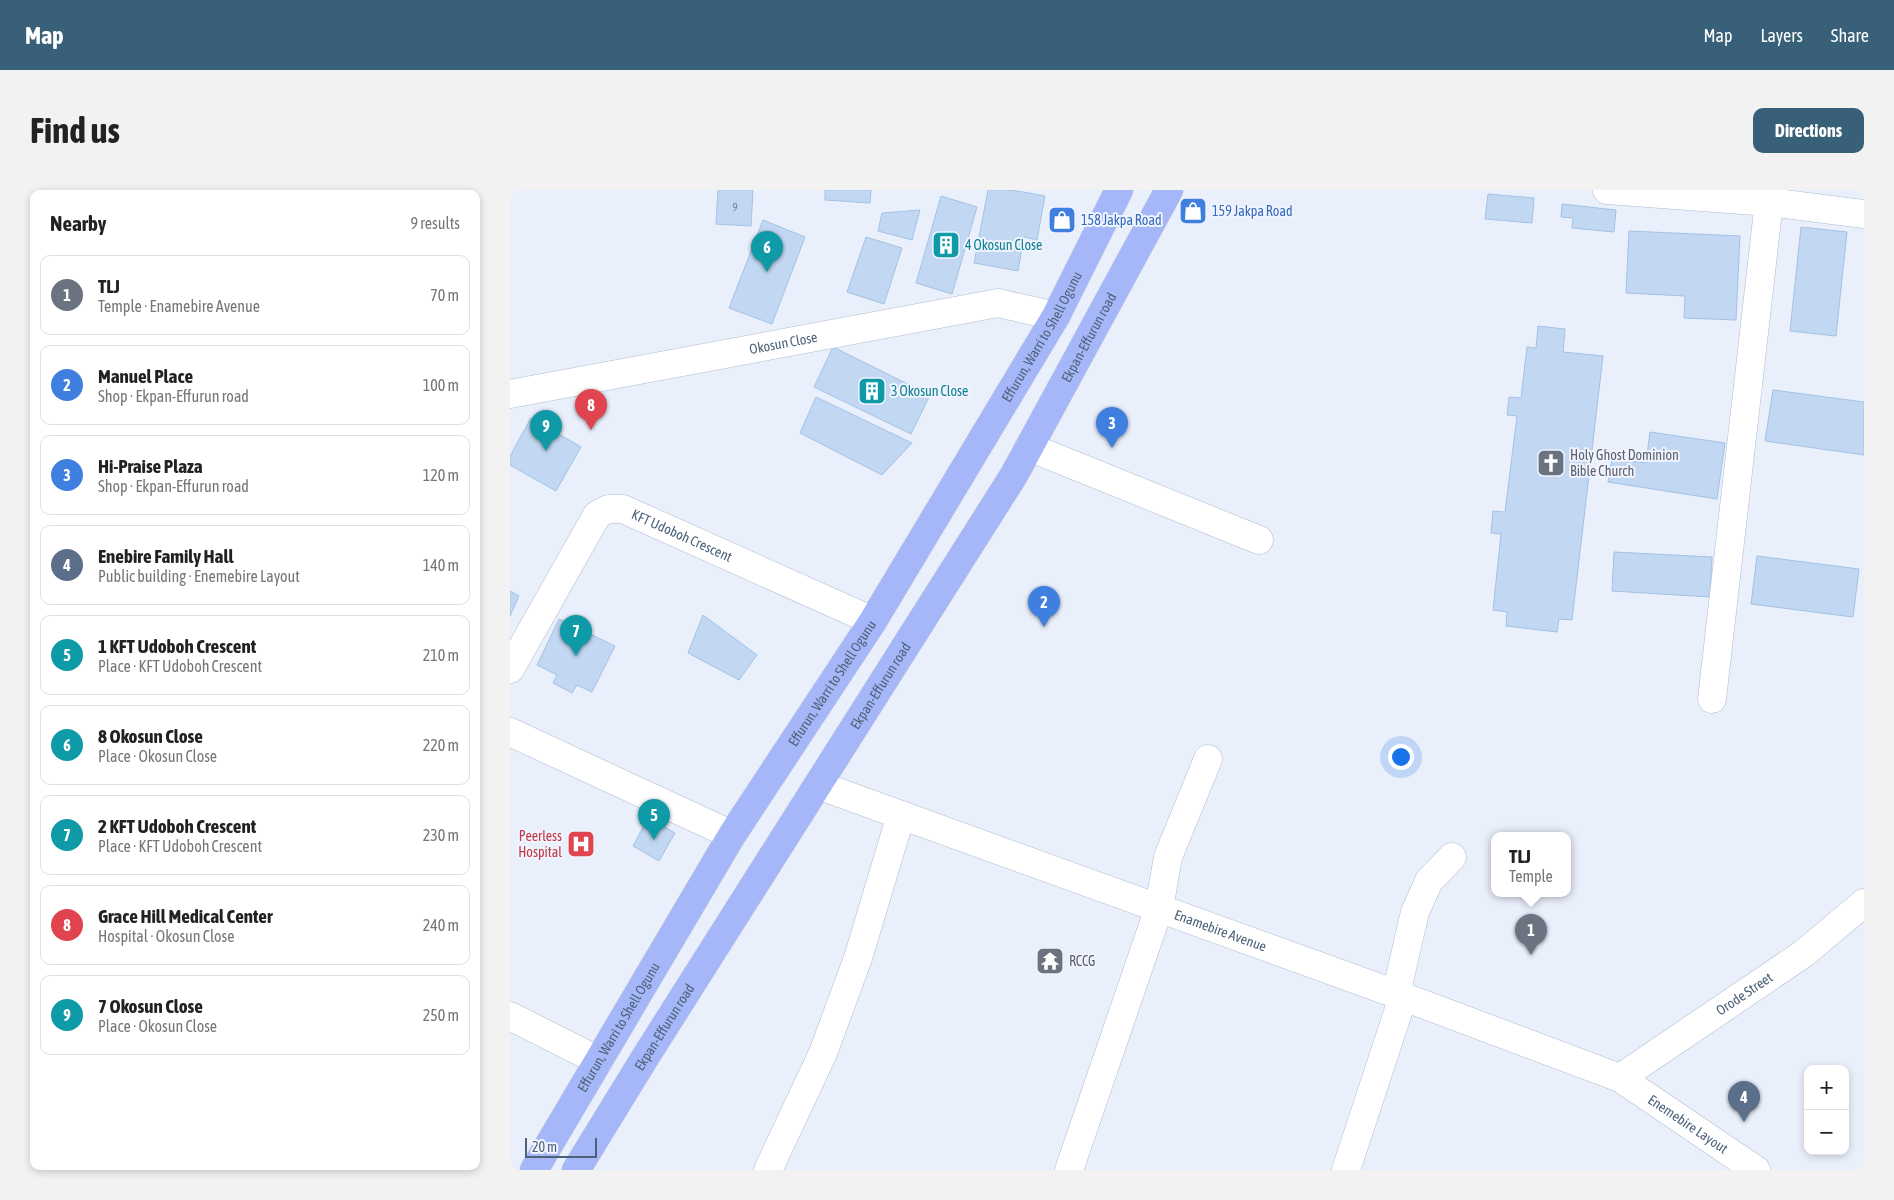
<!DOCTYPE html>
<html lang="en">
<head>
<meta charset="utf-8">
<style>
	:root { --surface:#fff; --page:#f2f2f2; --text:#222; --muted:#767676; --line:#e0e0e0; --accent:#386179 }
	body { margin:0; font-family:"Asap Condensed",sans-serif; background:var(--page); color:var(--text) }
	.controls { position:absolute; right:15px; bottom:15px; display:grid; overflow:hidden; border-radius:10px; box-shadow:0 2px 8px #0003 }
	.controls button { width:45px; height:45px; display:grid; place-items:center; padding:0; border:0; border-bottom:1px solid var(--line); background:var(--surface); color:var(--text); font:25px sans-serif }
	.scale { position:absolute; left:15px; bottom:12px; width:72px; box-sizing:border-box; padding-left:5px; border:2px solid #4d6278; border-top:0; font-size:14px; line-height:18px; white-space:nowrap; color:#4d6278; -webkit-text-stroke:4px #f1f4ff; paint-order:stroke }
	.you { position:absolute; left:890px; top:566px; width:18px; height:18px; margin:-12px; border:4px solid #fff; border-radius:50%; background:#1a73e8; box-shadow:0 0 0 8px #1a73e833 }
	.badge { display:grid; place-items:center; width:32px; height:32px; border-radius:50%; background:var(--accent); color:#fff; font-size:16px; font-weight:700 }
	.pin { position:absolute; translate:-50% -41px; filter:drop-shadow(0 1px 2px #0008) }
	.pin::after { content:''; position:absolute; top:26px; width:18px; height:15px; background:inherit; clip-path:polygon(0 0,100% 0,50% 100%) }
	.popup { position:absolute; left:981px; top:642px; width:80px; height:65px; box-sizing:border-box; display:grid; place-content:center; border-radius:10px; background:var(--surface); filter:drop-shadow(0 1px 4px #0005); font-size:16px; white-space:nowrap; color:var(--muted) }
	.popup b { font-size:19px; color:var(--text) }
	.popup::after { content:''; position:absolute; left:50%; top:100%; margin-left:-10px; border:10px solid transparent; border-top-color:var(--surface) }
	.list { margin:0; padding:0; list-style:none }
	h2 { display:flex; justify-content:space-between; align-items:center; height:65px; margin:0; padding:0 20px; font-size:21px }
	h2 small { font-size:16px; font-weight:400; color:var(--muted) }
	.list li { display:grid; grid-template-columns:32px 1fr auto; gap:15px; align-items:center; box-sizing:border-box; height:80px; margin:0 10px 10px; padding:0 10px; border:1px solid var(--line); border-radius:10px }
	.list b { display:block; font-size:19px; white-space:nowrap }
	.list p { margin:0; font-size:16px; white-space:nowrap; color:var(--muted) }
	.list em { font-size:16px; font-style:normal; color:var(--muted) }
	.map { position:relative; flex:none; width:1354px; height:980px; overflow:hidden; border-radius:10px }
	header { display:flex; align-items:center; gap:30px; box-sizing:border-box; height:70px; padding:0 25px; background:var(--accent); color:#fff }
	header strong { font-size:24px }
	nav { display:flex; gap:28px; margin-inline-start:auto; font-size:18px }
	.intro { display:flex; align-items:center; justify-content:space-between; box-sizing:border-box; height:120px; padding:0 30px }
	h1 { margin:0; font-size:35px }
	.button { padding:12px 22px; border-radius:10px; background:var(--accent); color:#fff; font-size:18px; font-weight:700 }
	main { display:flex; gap:30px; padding:0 30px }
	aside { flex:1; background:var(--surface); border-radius:10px; box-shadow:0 2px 8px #0003 }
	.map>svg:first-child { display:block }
</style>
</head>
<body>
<header>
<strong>Map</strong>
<nav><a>Map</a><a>Layers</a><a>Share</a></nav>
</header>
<div class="intro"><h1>Find us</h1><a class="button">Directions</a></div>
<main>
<aside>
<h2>Nearby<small>9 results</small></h2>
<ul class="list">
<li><span class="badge" style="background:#6b7280">1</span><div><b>TLJ</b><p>Temple · Enamebire Avenue</p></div><em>70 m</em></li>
<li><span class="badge" style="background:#3f7fe0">2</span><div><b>Manuel Place</b><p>Shop · Ekpan-Effurun road</p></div><em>100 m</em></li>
<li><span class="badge" style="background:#3f7fe0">3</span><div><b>Hi-Praise Plaza</b><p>Shop · Ekpan-Effurun road</p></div><em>120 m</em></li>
<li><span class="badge" style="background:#5c6f8a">4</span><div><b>Enebire Family Hall</b><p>Public building · Enemebire Layout</p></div><em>140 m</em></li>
<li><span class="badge" style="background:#0f9aa8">5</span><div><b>1 KFT Udoboh Crescent</b><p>Place · KFT Udoboh Crescent</p></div><em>210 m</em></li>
<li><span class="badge" style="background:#0f9aa8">6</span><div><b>8 Okosun Close</b><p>Place · Okosun Close</p></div><em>220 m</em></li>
<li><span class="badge" style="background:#0f9aa8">7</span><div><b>2 KFT Udoboh Crescent</b><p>Place · KFT Udoboh Crescent</p></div><em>230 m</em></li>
<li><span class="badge" style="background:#e0444e">8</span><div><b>Grace Hill Medical Center</b><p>Hospital · Okosun Close</p></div><em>240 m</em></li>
<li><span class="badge" style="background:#0f9aa8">9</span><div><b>7 Okosun Close</b><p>Place · Okosun Close</p></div><em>250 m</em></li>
</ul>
</aside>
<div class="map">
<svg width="1354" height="980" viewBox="0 0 1354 980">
	<rect width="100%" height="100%" fill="#eaeffc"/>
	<path fill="#c2d8f2" stroke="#a3c1e4" d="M208,0h35l-2,36 -35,-2z
		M315,0h46l-1,13 -45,-3z
		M478,0h24l33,6 -8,44 -13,-3 -6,34 -44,-8z
		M978,4l46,4 -2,25 -47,-4z
		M431,6l36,11 -25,87 -36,-11z
		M1052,14l54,6 -2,22 -42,-4 1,-10 -12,-1z
		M410,20l-8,30 -34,-9 4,-18z
		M253,30l42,17 -33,87 -43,-16z
		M1291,37l46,5 -11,104 -46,-5z
		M1119,41l111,5 -4,84 -52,-2 1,-22 -59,-3z
		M356,47l36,11 -18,56 -37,-12z
		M1028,136l27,3 -2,23 40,4 -31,264 -13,-1 -2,13 -51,-6 1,-14 -14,-2 8,-76 -10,-1 2,-22 12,1 12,-96 -10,-1 2,-18 12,1 6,-51 9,1z
		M323,157l97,48 -19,39 -97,-47z
		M1263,200l91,12v53l-99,-14z
		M306,207l96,46 -30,32 -82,-42z
		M21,228l50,29 -25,44 -46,-26v-9z
		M1140,242l75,11 -8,56 -109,-17 4,-24 34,5z
		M1104,362l98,5 -2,40 -98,-6z
		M1247,366l102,13 -6,48 -102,-13z
		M0,401l9,5 -9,20z
		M193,425l54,40 -18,25 -51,-27z
		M49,429l56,27 -23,46 -15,-7 -5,8 -19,-10 4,-8 -20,-10z
		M138,628l27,15 -16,28 -26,-15z"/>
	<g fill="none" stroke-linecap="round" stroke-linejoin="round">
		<defs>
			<g id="minor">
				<path d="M1097,0l162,12 95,12"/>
				<path id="s1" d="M0,204l488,-91 58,13"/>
				<path d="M519,257l230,93"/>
				<path id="s2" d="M0,479l87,-154 11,-6h15l250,112"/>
				<path d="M1202,509l57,-497"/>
				<path d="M0,542l222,103"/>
				<path id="s3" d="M308,595l578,209 224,84 136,92"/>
				<path d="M886,804l19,-82 14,-31 23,-24"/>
				<path d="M0,826l89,45"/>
				<path id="s4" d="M1110,888l183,-124 61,-51"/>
				<path d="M258,980l55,-117 35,-95 43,-143"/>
				<path d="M559,980l90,-262 9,-51 40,-98"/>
				<path d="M836,980l57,-173"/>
			</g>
			<g id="major">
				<path id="s5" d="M24,980l198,-335 141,-214 183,-305 63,-126"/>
				<path id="s6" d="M66,980l70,-114 368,-581 155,-285"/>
			</g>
		</defs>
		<use href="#minor" stroke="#afbccf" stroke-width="29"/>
		<use href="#major" stroke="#c6cdd4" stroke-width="29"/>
		<use href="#minor" stroke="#fff" stroke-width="28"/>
		<use href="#major" stroke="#a5b7f9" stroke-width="28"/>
	</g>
	<defs>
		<symbol id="shop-square" viewBox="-11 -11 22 22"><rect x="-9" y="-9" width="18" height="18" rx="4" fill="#3f7fe0" stroke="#f1f4ff"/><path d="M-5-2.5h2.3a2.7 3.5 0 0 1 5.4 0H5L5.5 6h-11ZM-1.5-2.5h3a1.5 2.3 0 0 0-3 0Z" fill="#fff"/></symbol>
		<symbol id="building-square" viewBox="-11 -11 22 22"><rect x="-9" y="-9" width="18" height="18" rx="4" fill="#0f9aa8" stroke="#f1f4ff"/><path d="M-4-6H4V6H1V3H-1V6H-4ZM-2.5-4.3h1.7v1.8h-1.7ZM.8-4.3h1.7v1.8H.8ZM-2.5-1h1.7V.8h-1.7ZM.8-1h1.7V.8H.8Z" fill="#fff"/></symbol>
		<symbol id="church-square" viewBox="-11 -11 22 22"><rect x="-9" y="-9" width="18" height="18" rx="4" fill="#6b7280" stroke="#f1f4ff"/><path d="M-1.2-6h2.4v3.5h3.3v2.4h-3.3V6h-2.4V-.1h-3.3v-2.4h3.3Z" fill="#fff"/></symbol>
		<symbol id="hospital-square" viewBox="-11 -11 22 22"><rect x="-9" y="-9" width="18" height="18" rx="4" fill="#e0444e" stroke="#f1f4ff"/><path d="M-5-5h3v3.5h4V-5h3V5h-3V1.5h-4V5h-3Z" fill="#fff"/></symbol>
		<symbol id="temple-square" viewBox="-11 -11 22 22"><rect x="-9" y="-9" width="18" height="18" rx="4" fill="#6b7280" stroke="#f1f4ff"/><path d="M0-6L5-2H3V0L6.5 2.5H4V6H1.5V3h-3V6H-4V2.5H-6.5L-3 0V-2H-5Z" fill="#fff"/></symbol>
	</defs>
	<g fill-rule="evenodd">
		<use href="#shop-square" x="667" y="5" width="32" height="32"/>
		<use href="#shop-square" x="536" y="14" width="32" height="32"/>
		<use href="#building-square" x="420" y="39" width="32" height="32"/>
		<use href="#building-square" x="346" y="185" width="32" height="32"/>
		<use href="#church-square" x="1025" y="257" width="32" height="32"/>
		<use href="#hospital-square" x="55" y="638" width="32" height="32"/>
		<use href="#temple-square" x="524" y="755" width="32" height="32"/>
	</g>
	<g text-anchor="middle" stroke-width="4" stroke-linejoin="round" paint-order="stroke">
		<g font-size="11" fill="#6a8096">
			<text x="225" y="21">9</text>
		</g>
		<g font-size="14" fill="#366cbe" stroke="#f1f4ff" text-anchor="start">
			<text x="702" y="26">159 Jakpa Road</text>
			<text x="571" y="35">158 Jakpa Road</text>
		</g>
		<g font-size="14" fill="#0d838f" stroke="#f1f4ff" text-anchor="start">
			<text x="455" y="60">4 Okosun Close</text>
			<text x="381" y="206">3 Okosun Close</text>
		</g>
		<g font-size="14" fill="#4d6278" stroke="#f1f4ff">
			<text dy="5" stroke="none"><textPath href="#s5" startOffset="976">Effurun, Warri to Shell Ogunu</textPath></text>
			<text dy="5" stroke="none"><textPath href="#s6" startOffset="978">Ekpan-Effurun road</textPath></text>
			<text dy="5" stroke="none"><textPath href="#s1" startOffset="278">Okosun Close</textPath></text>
			<text dy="5" stroke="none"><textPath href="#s2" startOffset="269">KFT Udoboh Crescent</textPath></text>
			<text dy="5" stroke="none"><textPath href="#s5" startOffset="571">Effurun, Warri to Shell Ogunu</textPath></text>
			<text dy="5" stroke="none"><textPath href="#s6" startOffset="572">Ekpan-Effurun road</textPath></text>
			<text dy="5" stroke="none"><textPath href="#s3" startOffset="428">Enamebire Avenue</textPath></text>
			<text dy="5" stroke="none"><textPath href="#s4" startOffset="150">Orode Street</textPath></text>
			<text dy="5" stroke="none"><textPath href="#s5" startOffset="166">Effurun, Warri to Shell Ogunu</textPath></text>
			<text dy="5" stroke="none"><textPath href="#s6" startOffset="168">Ekpan-Effurun road</textPath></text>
			<text dy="5" stroke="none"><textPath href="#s3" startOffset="936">Enemebire Layout</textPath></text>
		</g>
		<g font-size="14" fill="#5b616d" stroke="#f1f4ff" text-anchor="start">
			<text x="1060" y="270">Holy Ghost Dominion<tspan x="1060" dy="16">Bible Church</tspan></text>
			<text x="559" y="776">RCCG</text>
		</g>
		<g font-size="14" fill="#be3a42" stroke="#f1f4ff" text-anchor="end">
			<text x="52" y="651">Peerless<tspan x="52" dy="16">Hospital</tspan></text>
		</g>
	</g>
</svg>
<div class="controls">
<button>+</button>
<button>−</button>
</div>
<div class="scale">20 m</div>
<div class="you"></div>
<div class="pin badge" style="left:1021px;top:765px;background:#6b7280">1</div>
<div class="popup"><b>TLJ</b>Temple</div>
<div class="pin badge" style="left:534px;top:437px;background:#3f7fe0">2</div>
<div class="pin badge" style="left:602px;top:258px;background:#3f7fe0">3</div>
<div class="pin badge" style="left:1234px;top:932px;background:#5c6f8a">4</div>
<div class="pin badge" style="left:144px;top:650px;background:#0f9aa8">5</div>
<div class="pin badge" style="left:257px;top:82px;background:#0f9aa8">6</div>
<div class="pin badge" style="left:66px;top:466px;background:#0f9aa8">7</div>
<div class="pin badge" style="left:81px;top:240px;background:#e0444e">8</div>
<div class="pin badge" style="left:36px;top:261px;background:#0f9aa8">9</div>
</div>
</main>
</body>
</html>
